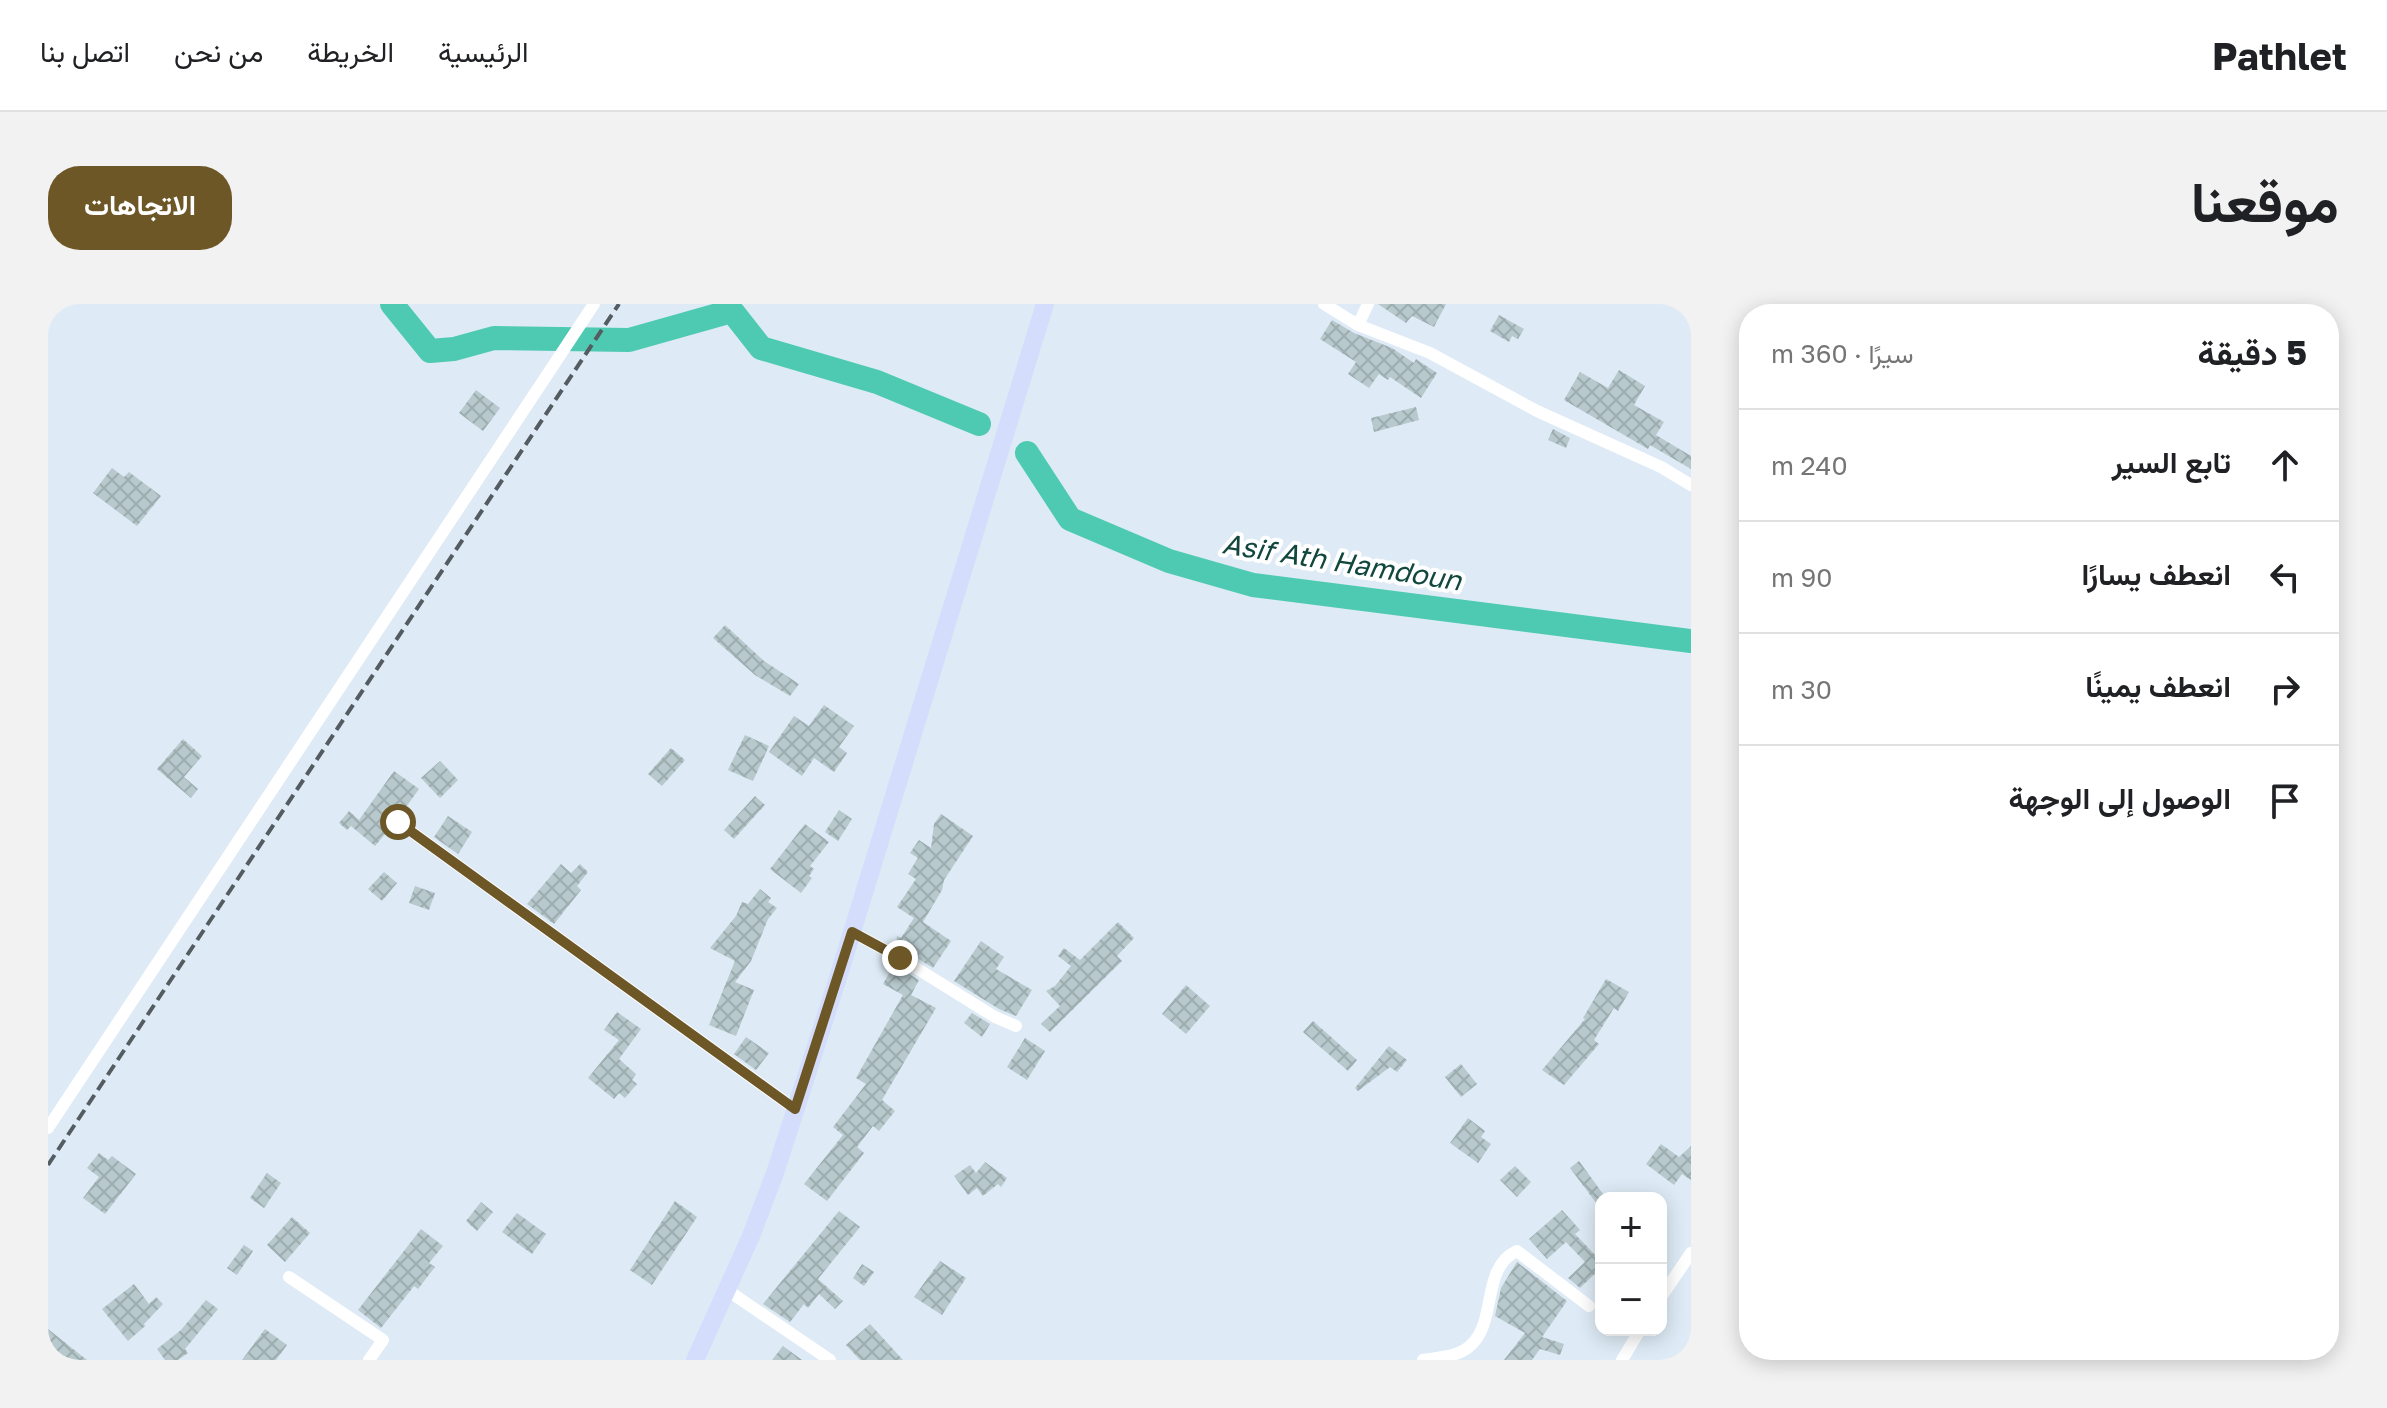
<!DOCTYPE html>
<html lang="ar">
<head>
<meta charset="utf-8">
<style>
	:root { --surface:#fff; --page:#f2f2f2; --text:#202124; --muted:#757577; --line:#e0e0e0; --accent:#6d5727 }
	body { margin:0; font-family:"Golos Text",Vazirmatn,sans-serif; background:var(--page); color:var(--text); direction:rtl }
	.controls { position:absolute; right:24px; bottom:24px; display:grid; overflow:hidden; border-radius:16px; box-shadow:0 4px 20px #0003 }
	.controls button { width:72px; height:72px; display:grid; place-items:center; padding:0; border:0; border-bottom:2px solid var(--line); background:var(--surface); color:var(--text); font:40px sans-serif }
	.stop { position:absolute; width:24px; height:24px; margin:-18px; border:6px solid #6d5727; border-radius:50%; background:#fff }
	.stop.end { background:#6d5727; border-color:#fff; box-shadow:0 2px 8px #0008 }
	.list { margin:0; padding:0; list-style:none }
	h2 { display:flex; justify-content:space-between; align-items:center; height:104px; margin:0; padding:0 32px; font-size:34px }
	h2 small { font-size:26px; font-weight:400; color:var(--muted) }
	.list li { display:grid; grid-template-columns:52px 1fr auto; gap:24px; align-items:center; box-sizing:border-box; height:112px; padding:0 32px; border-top:2px solid var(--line) }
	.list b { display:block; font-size:30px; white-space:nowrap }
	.list em { font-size:26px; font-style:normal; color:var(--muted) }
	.icon { flex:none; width:44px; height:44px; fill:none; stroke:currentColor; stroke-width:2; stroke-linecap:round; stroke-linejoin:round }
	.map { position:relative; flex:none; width:1643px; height:1056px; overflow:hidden; direction:ltr; border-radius:32px }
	header { display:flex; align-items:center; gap:48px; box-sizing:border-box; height:112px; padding:0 40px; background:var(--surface); border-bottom:2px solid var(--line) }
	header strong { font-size:38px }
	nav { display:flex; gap:44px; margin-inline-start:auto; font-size:28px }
	.intro { display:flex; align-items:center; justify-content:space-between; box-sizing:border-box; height:192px; padding:0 48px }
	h1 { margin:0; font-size:56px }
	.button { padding:20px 36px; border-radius:32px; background:var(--accent); color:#fff; font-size:28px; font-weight:700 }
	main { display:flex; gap:48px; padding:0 48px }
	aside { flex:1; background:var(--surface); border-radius:32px; box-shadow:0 4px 20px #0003 }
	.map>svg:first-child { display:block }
</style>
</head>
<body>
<header>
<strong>Pathlet</strong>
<nav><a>الرئيسية</a><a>الخريطة</a><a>من نحن</a><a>اتصل بنا</a></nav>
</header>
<div class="intro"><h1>موقعنا</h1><a class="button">الاتجاهات</a></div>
<main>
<aside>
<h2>5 دقيقة<small>سيرًا · 360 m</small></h2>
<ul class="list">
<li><svg class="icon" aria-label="ahead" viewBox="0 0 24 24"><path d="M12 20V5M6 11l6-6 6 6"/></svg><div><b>تابع السير</b></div><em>240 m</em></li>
<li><svg class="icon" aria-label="left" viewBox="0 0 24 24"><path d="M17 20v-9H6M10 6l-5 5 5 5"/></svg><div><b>انعطف يسارًا</b></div><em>90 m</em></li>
<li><svg class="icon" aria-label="right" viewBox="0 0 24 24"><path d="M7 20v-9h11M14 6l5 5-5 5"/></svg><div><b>انعطف يمينًا</b></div><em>30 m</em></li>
<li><svg class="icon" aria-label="arrive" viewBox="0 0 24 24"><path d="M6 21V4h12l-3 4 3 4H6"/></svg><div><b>الوصول إلى الوجهة</b></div></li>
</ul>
</aside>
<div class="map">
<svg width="1643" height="1056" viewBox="0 0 1643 1056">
	<defs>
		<pattern id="building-cross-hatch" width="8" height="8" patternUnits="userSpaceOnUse" patternTransform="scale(2)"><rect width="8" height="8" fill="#b7c9cc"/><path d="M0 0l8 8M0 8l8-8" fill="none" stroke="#9cacaf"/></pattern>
	</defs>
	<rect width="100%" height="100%" fill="#deebf6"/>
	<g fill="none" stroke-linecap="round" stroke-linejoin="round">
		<path stroke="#4ecab2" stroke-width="24" d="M344,0l38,47 24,-2 40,-11 135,2 103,-29 29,37 116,34 102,42
			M979,149l43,66 99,42 84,24 438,56"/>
	</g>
	<path fill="url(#building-cross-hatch)" d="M1330,0h68l-12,23 -22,-11 -6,7z
		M1451,11l25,14 -6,10 -6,-3 -3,6 -19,-11z
		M1284,16l22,13 38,15 22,15 2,-4 21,14 -16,25 -31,-21 -2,3 -9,-6 -10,14 -21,-14 8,-12 -36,-23z
		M1571,66l26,16 -11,19 30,17 -8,13 35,21v13l-41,-24 -2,4 -84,-49 16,-28 28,16z
		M428,86l24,18 -17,23 -24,-18z
		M1368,103l3,13 -45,12 -3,-14z
		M1505,125l17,9 -4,10 -18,-8z
		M64,164l12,9 5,-5 32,24 -24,30 -44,-33z
		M677,321l39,36 35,23 -9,12 -35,-21 -42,-37z
		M776,401l30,21 -15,21 8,6 -13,19 -20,-14 -12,18 -33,-24 25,-36 15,10z
		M697,431l24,11 -16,35 -25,-11z
		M135,435l19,17 -18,21 14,12 -7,9 -34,-29z
		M623,444l14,12 -23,26 -14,-12z
		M392,457l18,19 -18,18 -19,-20z
		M346,467l25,18 -18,25 -10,2 -2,6 2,5 -16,19 -24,-20 -4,4 -8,-7 10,-12 10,9z
		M707,492l10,9 -31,34 -10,-9z
		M791,506l13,9 -14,22 -13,-9z
		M893,510l32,22 -29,44 -2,10 -19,32 28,19 -18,27 -37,-23 1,-9 4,2 13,-20 -17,-11 19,-28 -8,-5 10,-16 -8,-5 9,-13 12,8 3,-24z
		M400,512l24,16 -14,22 -24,-17z
		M757,520l24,18 -19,24 4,3 -5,7 3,2 -11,15 -31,-24z
		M513,560l10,9 9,-9 8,8 -11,14 4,4 -27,34 -27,-20z
		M336,568l13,11 -15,18 -14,-12z
		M367,582l20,7 -6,17 -20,-7z
		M712,585l11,9 -3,4 9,6 -9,11 -17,42 -16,21 19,8 -18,46 -27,-11 26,-64 -25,-13 26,-32 6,-14 6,2z
		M1070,618l16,16 -17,18 5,5 -72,71 -9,-8 19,-18 -14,-15 9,-5 16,-20 -13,-10 6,-8 16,12z
		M933,637l23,16 -8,12 36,21 -16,26 -17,-7 -45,-28z
		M846,661l25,15 -8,15 25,13 -54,92 13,11 -16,20 -6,-5 -16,21 7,6 -37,48 -23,-17 39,-49 -10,-8 33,-43 -10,-6 47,-83 -20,-11z
		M1558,675l23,13 -11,19 -4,-3 -20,32 5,4 -35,41 -22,-15 43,-51 -2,-1z
		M1138,681l24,21 -24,28 -24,-20z
		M569,708l24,17 -22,30 17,15 -4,6 5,4 -12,14 -6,-5 -5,6 -26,-21 31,-38 -15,-10z
		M924,709l18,11 -8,13 -18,-14z
		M1265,717l44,39 -9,11 -45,-39z
		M698,733l23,16 -13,17 -22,-16z
		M977,734l20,13 -18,29 -20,-13z
		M1341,742l18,14 -10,12 -7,-5 -32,24 -3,-3z
		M1413,760l16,20 -16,13 -16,-20z
		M1420,814l17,13 -4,6 10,7 -13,19 -28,-20z
		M1613,840l18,13 12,-11v34l-9,-6 -8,11 -28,-21z
		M51,849l9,7 4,-4 24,18 -31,40 -22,-16 16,-21 -12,-9z
		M1531,857l27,37h-5l-4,6 -27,-36z
		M937,858l22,16 -6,9 -3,-3 -15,12 -6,-8 -9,7 -14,-19 16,-11 6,8z
		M1467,862l16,16 -14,15 -17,-17z
		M219,869l14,10 -17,25 -14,-10z
		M627,897l22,16 -45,68 -22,-15z
		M433,898l12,10 -16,19 -11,-10z
		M1514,906l18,20 -5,4 26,27v7l-21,20 -12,-10 17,-16 -19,-20 -19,17 -18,-20z
		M791,907l21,16 -42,52 25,22 -8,8 -16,-15 -11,14 -4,-4 -14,18 -27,-18z
		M469,909l29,21 -14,20 -30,-22z
		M244,913l18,16 -25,29 -18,-17z
		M373,925l22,17 -14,17 6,4 -17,22 -4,-3 -33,42 -23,-18z
		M196,941l9,6 -16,24 -10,-7z
		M892,957l26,17 -24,37 -28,-18z
		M1469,958l50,39 -25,36 22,7 -4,11 -20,-6 -8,11h-28l21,-27 -30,-17 6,-28z
		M814,960l12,8 -10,14 -11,-8z
		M86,980l15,20 7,-7 7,7 -19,20 1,2 -17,15 -26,-32z
		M158,996l12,9 -33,40 3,4 -10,7h-13l-8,-11 24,-19z
		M822,1020l33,36h-43l-14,-15z
		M0,1025l39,31h-24l-15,-12z
		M217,1025l22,16 -11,15h-34z
		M735,1042l19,14h-30z"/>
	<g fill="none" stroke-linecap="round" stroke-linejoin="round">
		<path stroke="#fff" stroke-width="12" d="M1276,0l34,21 72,28 107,58 124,56 30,18
			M1310,21l10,-21
			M350,518l397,287
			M804,628l48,26 95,59 21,9
			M0,824l546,-824
			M241,973l94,63 -14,20
			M679,986l103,70
			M1613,993l30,-44
			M1375,1056c16,-3 36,-3 48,-15 26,-23 10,-78 46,-94l72,55
			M1574,1056l18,-30"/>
		<path stroke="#d4ddfc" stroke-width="18" d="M647,1056l56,-124 24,-63 62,-192 208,-677"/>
		<path stroke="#545b61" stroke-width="4" stroke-dasharray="12 6" stroke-linecap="butt" d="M0,861l571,-861"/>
	</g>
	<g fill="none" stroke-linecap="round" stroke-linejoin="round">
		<path stroke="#6d5727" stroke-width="10" d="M350,518l397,287 57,-177 48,26"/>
	</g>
	<g text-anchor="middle" stroke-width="8" stroke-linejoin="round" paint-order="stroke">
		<g font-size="28" font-style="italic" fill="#11473d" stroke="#fff">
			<text transform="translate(1294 258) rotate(9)" y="10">Asif Ath Hamdoun</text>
		</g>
	</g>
</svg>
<div class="controls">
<button>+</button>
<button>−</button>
</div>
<div class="stop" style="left:350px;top:518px"></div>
<div class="stop end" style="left:852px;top:654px"></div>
</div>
</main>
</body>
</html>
